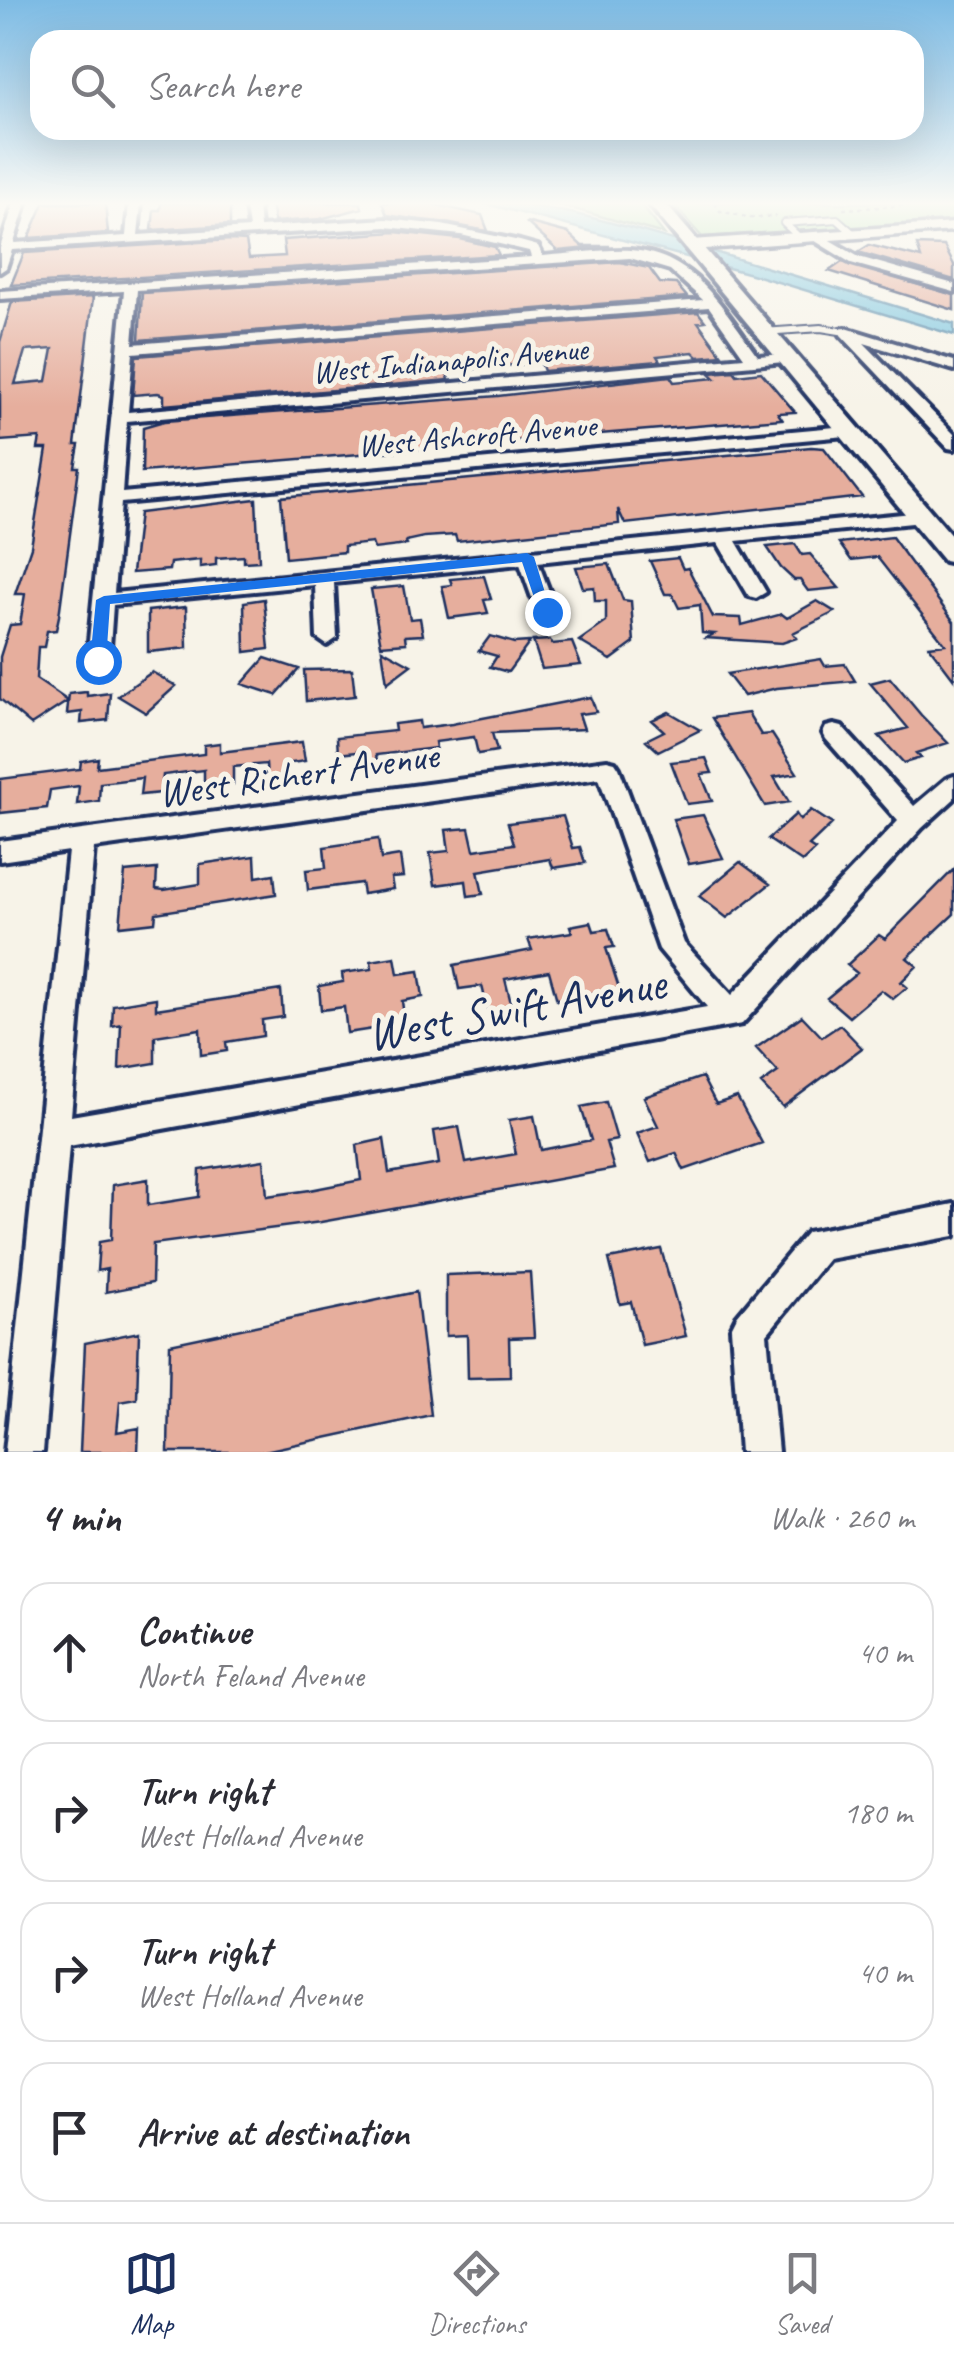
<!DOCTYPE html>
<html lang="en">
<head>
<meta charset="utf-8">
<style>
	:root { --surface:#fff; --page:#f2f2f3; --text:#2b2b33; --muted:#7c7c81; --line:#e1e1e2; --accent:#1b2f5e }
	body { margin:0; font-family:Caveat,sans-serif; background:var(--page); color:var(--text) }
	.stop { position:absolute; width:30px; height:30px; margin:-22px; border:8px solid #1a73e8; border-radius:50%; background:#fff }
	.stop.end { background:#1a73e8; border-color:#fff; box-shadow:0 2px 10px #0008 }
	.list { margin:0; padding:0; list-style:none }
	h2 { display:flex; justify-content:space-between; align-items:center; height:130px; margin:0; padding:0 40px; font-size:42px }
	h2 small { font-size:32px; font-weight:400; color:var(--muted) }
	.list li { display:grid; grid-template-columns:65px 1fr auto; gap:30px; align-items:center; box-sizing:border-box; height:140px; margin:0 20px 20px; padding:0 20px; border:2px solid var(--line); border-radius:30px }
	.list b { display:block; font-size:38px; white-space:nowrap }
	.list p { margin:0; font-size:32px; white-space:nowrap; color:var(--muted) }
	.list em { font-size:32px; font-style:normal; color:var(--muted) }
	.icon { flex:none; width:55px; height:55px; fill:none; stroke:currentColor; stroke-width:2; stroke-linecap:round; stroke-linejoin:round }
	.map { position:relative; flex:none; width:954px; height:1452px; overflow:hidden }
	.search { position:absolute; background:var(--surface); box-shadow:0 10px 40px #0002; left:30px; right:30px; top:30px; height:110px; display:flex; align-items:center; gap:25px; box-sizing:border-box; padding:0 35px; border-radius:30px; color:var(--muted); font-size:38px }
	.sheet { height:770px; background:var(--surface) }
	nav { display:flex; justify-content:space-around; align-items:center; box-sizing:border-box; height:140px; border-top:2px solid var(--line); background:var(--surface); font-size:28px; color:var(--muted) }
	nav a { display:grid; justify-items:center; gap:5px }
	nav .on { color:var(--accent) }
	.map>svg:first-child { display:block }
</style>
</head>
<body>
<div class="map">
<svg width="954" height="1452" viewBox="0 0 954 1452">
	<rect width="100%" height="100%" fill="#f7f3e8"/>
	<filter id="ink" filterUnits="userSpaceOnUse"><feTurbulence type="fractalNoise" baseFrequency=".01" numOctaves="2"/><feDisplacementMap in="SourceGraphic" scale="20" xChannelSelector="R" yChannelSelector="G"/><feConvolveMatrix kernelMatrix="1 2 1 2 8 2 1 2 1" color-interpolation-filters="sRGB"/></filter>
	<g filter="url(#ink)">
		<path fill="#a5dfa5" stroke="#608782" stroke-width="2.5" d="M553,203h87l24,31z
			M672,203h280l2,19 -252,15z"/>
		<path fill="#7ec6df" stroke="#568aab" stroke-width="2.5" d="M483,203c71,0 139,23 208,42 88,26 175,52 263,79v11l-203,-61z"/>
		<path fill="#e6ae9d" stroke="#1b2f5e" stroke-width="2.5" fill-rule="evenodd" d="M44,203h61l3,30 -79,5z
			M161,203h69v22l-78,5 2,-20h6z
			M271,203h90l1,5 -42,11 -46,3z
			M382,203h45l55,12 6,16 -101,-16z
			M526,222l42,11 14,13h28l-52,5z
			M395,232l65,7 35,8 4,8 -488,30 13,-32 207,-13 15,1 3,17 36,-2 -2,-16z
			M869,245l52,13 -4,-13 27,1 10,19v15l-96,-28z
			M620,262l29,6 11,15 16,1 11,13 -548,43 3,-47z
			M842,262l112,33v15l-125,-39z
			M93,297l-17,140 -1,8h4l-4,22h4l-20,149 -3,14 -9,1 -3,16h-6l-2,32 32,22 -37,24 -31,-26v-42l10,-32 10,-1 5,-30h-10l16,-47 16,-98h-9l2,-11 -40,3v-99l12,-40zM53,349l-6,32 -32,3 10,-33z
			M698,312l7,9 -7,1 24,33 -24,2 -5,-5 -36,4 3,5 -116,10 -3,-8 -40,3 -54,6 2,8 -285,25v-10l-6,-2 -25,2 3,-39z
			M734,371l3,4 24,-3 34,40 -17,1 4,6 -640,53 1,-45 21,-6 334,-25 172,-20 4,6 41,-4 -5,-5z
			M811,447l13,1 38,49 -237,27 -7,-15 1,15 -162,17 -2,-6 -31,2 -18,4 1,4 -33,4 -2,-6 -28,3v6l-58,6 -5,-61z
			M256,499l3,62 -15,1v-6l-28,2v7l-16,2v-7l-30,3 -1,7 -37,3 7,-60z
			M892,537l62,85v57l-25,-33 16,-2 -68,-87 -26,3 -12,-17z
			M795,544l7,11 8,-1 29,34 -31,3 -8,-11h-6l-13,-12 -14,-21z
			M678,558l5,11 5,-1 25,49 28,1 1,7 40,-11 5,4 30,-17 18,11 -42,21 4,5 -15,5 -76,-5 8,-4 -12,-1 -2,-28 -21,3 -7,-14h-7l-15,-33z
			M609,564l14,36 8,1 3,42 -23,17 -32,-19 27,-19v-21h-11l-1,-14 -11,1 -7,-21z
			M484,576l7,23 -7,1 4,13 -39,5 -7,-32 10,-1 -2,-6z
			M404,586l6,33 10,-1 3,17 -18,1 1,7 -25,2 -10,-56z
			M264,599l5,50 -24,3 -1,-50z
			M186,607l1,41 -39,4v-41z
			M490,636l24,7 16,-1 -22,30 -18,-5 7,-11 -18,-5z
			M550,640l2,4 20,-2 9,23 -39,4 -9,-28z
			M382,649l29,16 -24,18z
			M265,658l34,11 -23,26 -34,-11z
			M821,659l4,7 20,-2 10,17 -78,7 -33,8 -17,-22z
			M352,669l3,27 -49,5 -2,-31z
			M152,672l24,14 -30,27 -28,-17z
			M890,678l31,37 27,28 -32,10 5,5 -17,5 -25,-27 29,-8 -38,-45z
			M87,692v4l23,-3 -2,27 -27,3 1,-11 -15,2 2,-20z
			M591,697l5,15 -17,2 5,15 -92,4 5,18 -19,3 -4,-17 -39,5 1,6 -60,7 2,12 -20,2 -1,-17 -19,2 -1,-17 58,-6 -1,-7 25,-3 1,7 32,-4z
			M669,712l31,18 -42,21 -12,-11 18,-9 -12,-11z
			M748,713l13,22 11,-1 25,39 -23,4 15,25 -24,4 -53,-88z
			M302,742l3,19 -20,3 1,11 -19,2 -1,-13 -33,3v17l-29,3v-17l-41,5 -2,18 -21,2 2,-17 -42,5 -1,18 -22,3 2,-18 -29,4 -3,18 -47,5v-34l80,-10 1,-8 17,-3 -1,9 107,-13v-9l16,-2v9z
			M706,758l6,15 -11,1 11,27 -25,3 -16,-42z
			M811,810l21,14 -23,22 6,4 -13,12 -34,-23 28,-25 4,6z
			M703,815l20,43 -34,6 -16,-45z
			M563,816l10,32 7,-1 5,16 -32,5 -3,-9 -72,12 5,23 -15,2 -2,-15 -31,4 -5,-32 19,-2 -3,-21 23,-2 5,22 40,-6 -6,-21z
			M378,839l3,20 19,-3 3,21 -12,1 2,11 -30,5 -2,-11 -53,7 -2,-20 20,-2 -2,-21z
			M255,856l1,21 18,-3 2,20 -120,19 -1,9 -35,4 5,-54 32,-3 -1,20 8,1 36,-6v-20z
			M740,862l30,22 -43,34 -28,-22z
			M954,869v45l-47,44 10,8 -16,16 6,5 -14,12 -12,-9 -32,27 -22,-19 30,-25 -10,-8 32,-30 6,4z
			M591,922l3,9 14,-2 6,18 -8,1 13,40 -62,12 -8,-29 -44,8 7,28 -24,4 -6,-25 -23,3 -5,-24 78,-15 -4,-11 44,-7 -2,-6z
			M395,957l3,17 21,-3 4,26 -21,4 3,23 -58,9 -3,-26 -23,3 -2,-24 24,-4 -1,-9 30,-4 -1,-8z
			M281,990l2,27 -21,3 1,16 -37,6 1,9 -26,4 -1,-26 -45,7v27l-36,6 2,-45 -9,2 1,-21 43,-7v11z
			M802,1016l20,21 18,-12 22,23 -79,59 -22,-23 17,-12 -22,-24z
			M702,1077l14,27 21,-7 25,46 -78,27 -8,-17 -26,9 -13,-29 21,-7 -14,-29z
			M606,1102l11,38 -11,2 8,27 -293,53 -168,22 -1,39 -46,9 1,-23 -10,2 2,-29 12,-2 2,-55 35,-6v26l51,-8 1,-27 64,-10 3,36 43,-6 51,-10 -4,-35 27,-6 5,34 50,-9 -5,-33 25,-4 7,36 50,-9 -7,-34 25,-4 7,34 50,-10 -10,-33z
			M661,1249l25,87 -44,9 -11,-43 -11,2 -11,-45z
			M530,1272l4,65 -25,1 1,39 -42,1 -1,-43 -21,1v-61z
			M416,1292l15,123 -171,37h-92l2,-108z
			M139,1332l-2,67 -17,3 -3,30 22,-4 -1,24h-58l5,-109z"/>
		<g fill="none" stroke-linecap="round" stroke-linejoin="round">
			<defs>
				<path id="service" d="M799,237l-15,-14 53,-4 17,15
					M763,332l58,-4 25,4"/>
				<path id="minor" d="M14,203h12l-12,40 112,-7 3,-33h12l-3,32 111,-7 -3,-21 6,-3 6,3 2,20 126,-8 56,6 78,16 18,5 5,10c28,-2 59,-7 87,-6 65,4 93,59 128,106l26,-2 7,4 -7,4 -30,3 -627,56 -5,72 724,-67 8,5 -8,5 -725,67 -7,90 808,-81 9,5 -9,5 -186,19 30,51 -10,6 -7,-2 -31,-53 -180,19 19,50 -10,6 -10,-6 -17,-48 -186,19 3,55 -10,7 -10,-7 -2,-53 -202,20 -4,56 -11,7 -7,-2 -4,-5 37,-370 -124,8v-8l531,-34 -2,-6 -68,-16 -75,-8 -374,23 -6,18 -6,4v-24zM630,258l40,12 33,30 -570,44 4,-54zM709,307l35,50 -616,55 5,-59z
					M816,232l43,25 95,27v8l-103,-29 -39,-24v-6z
					M846,328l108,33v9l-90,-27 90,91v15l-6,-1 -107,-113v-6z
					M834,725l8,2 72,79 32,-27 8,-3v23l-32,29 -180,196 -673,122 -26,306h-38l63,-601 -68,10v-20l607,-81 8,2 4,6 65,175 48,52 166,-174 -72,-82 -3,-6 3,-6zM599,778l60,171 48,58 -636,109 23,-268z
					M954,1204v32l-126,23 -61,75 11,118h-38l-9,-124 6,-12 70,-84z"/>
				<path id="tertiary" d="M954,223v8l-263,19 -8,-5 8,-5z"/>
				<path id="secondary" d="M648,203h17l289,335v25l-10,-2z"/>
			</defs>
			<use href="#service" stroke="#1b2f5e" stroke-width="10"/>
			<use href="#minor" stroke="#1b2f5e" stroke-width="8"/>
			<use href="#tertiary" stroke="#1b2f5e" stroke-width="7"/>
			<use href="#secondary" stroke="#1b2f5e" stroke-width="8"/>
			<path stroke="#1b2f5e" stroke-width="2.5" stroke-dasharray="4 4" stroke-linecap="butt" d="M715,203l5,8 31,7 25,-2
				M843,209l104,-6"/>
			<use href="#service" stroke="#f7f3e8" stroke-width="6"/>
			<use href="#minor" fill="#f7f3e8" fill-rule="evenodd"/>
			<use href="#tertiary" fill="#f7f3e8" fill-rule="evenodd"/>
			<use href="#secondary" fill="#f7f3e8" fill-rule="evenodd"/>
		</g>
	</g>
	<linearGradient id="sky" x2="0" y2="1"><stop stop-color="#7dbbe4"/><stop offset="0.5" stop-color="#fbfaf5"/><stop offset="1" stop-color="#fbfaf5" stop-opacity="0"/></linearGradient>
	<rect width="954" height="407" fill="url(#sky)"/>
	<path fill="#1a73e8" d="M527,553l7,4 18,58 -13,-3 -17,-50 -412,42 -4,57 -8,5 -8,-5 6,-61 8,-4z"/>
	<g text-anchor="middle" stroke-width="10" stroke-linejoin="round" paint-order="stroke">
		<g font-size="32" fill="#1b2f5e" stroke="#f7f3e8">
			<text transform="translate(450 360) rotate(-5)" y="11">West Indianapolis Avenue</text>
			<text transform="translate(477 435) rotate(-5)" y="11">West Ashcroft Avenue</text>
		</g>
		<g font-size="40" fill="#1b2f5e" stroke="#f7f3e8">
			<text transform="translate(298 773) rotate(-8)" y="14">West Richert Avenue</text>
		</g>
		<g font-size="48" fill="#1b2f5e" stroke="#f7f3e8">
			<text transform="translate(516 1007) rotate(-10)" y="17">West Swift Avenue</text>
		</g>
	</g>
</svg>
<div class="stop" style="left:98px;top:661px"></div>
<div class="stop end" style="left:547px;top:612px"></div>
<div class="search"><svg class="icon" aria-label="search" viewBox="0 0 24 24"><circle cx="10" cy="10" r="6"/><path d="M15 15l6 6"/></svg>Search here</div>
</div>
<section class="sheet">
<h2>4 min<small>Walk · 260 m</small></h2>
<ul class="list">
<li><svg class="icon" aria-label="ahead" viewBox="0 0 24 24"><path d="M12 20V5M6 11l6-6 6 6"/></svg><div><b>Continue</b><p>North Feland Avenue</p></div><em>40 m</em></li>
<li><svg class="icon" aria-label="right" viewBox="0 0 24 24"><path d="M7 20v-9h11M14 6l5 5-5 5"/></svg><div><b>Turn right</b><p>West Holland Avenue</p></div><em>180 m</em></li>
<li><svg class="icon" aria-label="right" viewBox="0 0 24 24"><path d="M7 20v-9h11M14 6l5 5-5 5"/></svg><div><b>Turn right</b><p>West Holland Avenue</p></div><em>40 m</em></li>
<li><svg class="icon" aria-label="arrive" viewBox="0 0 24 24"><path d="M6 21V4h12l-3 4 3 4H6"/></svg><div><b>Arrive at destination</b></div></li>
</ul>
</section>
<nav>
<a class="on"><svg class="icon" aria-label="map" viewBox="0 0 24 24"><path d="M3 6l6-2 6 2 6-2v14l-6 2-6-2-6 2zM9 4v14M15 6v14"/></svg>Map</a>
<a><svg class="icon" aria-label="directions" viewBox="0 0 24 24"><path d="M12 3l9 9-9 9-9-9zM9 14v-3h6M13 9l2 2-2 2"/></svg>Directions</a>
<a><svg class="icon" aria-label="saved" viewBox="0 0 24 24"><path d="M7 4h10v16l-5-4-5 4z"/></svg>Saved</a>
</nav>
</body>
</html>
